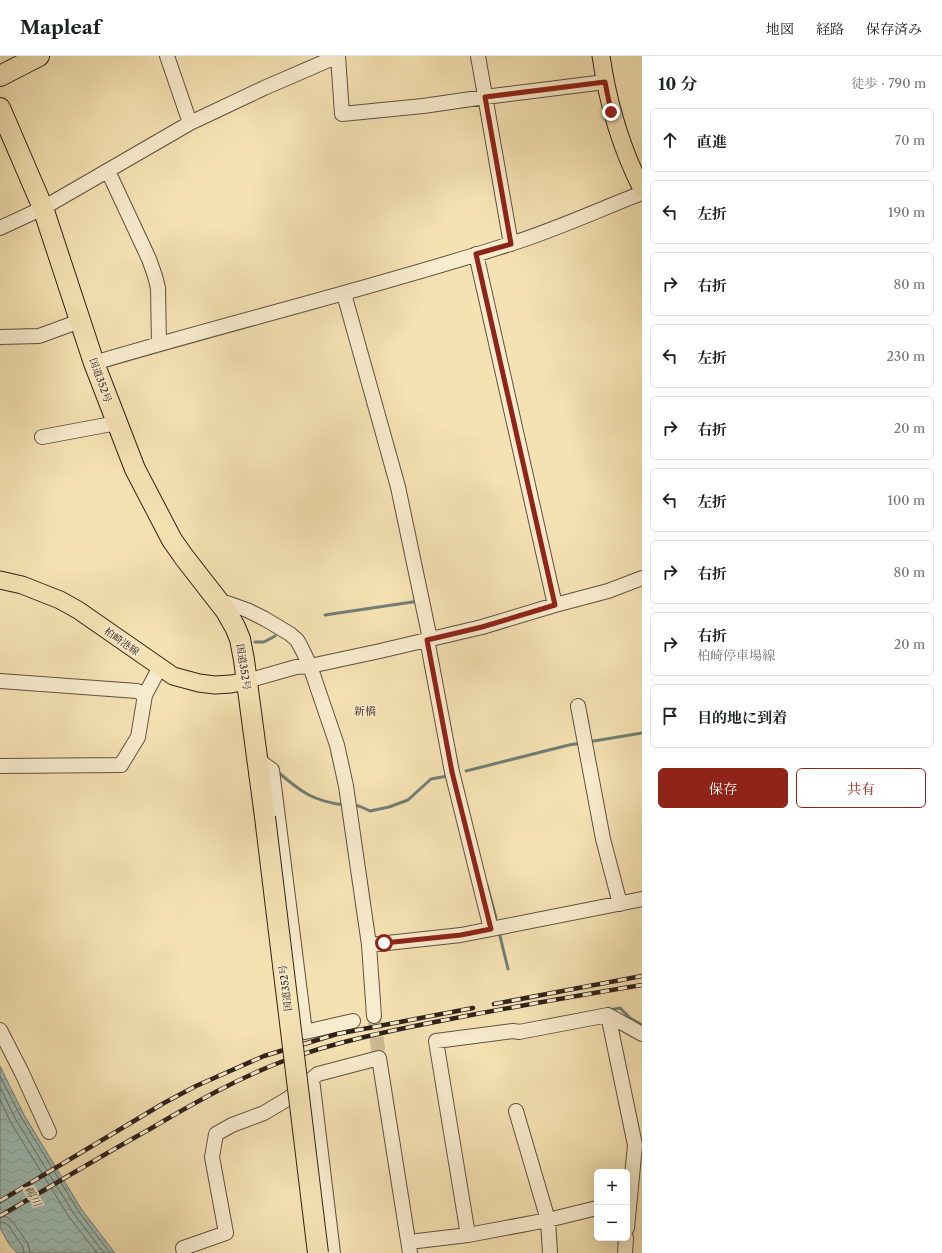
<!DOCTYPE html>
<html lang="ja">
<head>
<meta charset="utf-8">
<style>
	:root { --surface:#fff; --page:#f2f2f2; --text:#202124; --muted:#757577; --line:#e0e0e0; --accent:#8f2418 }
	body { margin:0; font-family:"Libre Caslon Text","Noto Serif JP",serif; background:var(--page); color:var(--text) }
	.controls { position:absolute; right:12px; bottom:12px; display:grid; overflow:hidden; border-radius:6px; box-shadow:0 4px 16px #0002 }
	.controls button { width:36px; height:36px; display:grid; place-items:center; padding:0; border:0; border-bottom:1px solid var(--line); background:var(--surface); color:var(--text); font:20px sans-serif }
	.stop { position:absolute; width:12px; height:12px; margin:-9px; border:3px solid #8f2418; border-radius:50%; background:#fff }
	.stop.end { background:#8f2418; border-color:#fff; box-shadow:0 1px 4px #0008 }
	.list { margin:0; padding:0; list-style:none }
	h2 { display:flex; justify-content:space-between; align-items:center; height:52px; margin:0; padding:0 16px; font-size:17px }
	h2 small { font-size:13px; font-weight:400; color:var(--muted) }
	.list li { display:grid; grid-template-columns:26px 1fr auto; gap:12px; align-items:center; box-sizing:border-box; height:64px; margin:0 8px 8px; padding:0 8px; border:1px solid var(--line); border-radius:6px }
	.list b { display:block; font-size:15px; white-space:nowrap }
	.list p { margin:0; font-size:13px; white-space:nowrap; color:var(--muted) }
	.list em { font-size:13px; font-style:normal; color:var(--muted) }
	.actions { display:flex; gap:8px; padding:12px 16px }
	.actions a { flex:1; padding:9px 0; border:1px solid var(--accent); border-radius:6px; text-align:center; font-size:14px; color:var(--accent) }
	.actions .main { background:var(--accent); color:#fff }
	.icon { flex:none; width:22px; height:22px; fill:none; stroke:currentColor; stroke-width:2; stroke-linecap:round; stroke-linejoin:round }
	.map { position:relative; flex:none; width:642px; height:1197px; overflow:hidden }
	header { display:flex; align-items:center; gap:24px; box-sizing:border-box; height:56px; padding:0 20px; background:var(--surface); border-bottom:1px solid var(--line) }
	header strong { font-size:19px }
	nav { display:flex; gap:22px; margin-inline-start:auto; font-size:14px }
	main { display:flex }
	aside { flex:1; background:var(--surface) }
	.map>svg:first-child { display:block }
</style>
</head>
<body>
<header>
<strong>Mapleaf</strong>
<nav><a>地図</a><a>経路</a><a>保存済み</a></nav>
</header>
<main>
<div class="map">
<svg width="642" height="1197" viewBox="0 0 642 1197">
	<defs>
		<pattern id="water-waves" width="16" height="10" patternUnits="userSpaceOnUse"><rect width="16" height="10" fill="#9dbdb4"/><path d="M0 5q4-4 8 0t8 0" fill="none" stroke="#88a29a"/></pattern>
	</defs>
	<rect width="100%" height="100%" fill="#f5e2b3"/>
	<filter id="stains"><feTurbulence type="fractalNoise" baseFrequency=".005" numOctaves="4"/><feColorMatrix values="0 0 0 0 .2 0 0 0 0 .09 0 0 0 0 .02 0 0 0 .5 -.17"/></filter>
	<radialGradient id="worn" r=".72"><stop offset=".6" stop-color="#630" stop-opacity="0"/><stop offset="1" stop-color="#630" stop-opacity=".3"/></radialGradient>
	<path fill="url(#water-waves)" stroke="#717f76" d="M0,1010l24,49 58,95 33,43h-98l-8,-9 -9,-16z"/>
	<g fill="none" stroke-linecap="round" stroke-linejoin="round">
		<path stroke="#666f67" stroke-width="1" d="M0,1020l21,41 58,95 31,41
			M0,1031l16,33 58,94 30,39
			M0,1044l11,23 58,94 28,36
			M0,1160l7,1 6,5 15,22 2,9
			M0,1166l5,1 4,3 14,21 1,6"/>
		<path stroke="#717f76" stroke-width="3" d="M325,559l94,-14
			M255,586h9l11,-6
			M588,686l54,-9
			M466,715l103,-26 12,-2
			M278,716c23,20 35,29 66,33
			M352,750h7l11,5 19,-4 19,-7 23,-21 17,-3
			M487,829l9,33
			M499,876l9,37
			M610,954l10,-2 10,10 12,7"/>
		<path stroke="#cdbb94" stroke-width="14" stroke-dasharray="14 7" stroke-linecap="butt" d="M374,960l5,42"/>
		<defs>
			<path id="minor" d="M167,0l23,67
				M338,0l4,58 81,-8 62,-9 120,-15
				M478,0l33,188
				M108,115l41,88 6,17 3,12 1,55
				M0,172l43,-20 147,-85 74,-35 74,-32
				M476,198l79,351
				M344,238l54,193 32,152
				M0,281l39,-1 41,-15
				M94,307c138,-41 279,-75 416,-119 45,-14 88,-34 132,-51
				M42,381l75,-14
				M221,548l6,-1 20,7 18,9 25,15 7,6 5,9 8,17 27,79 9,41 23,159 92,-10 181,-36
				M427,583l25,133 39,157
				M0,625l137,10 8,4
				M247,625l49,-14 14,-1 70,-15 102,-24 73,-22 53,-14 34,-13
				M578,650l25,133 17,65
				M258,704l14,10 33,262 48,-11
				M0,710l121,-1 17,-28 7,-42 15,-28
				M369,889l5,71
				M608,959l34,19
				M0,974l22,43 27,59
				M312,1023l21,174
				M516,1055l32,109 2,33
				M468,1179l-32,-194 77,-10 6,1 89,-17 27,130 -8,83
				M409,1186l59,-7 80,-15 49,-12
				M184,1197l-1,-5 43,-15 -14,-76 4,-23 16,-9 32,-12 25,-15 29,-24 61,-16 31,195
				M625,1197l1,-15"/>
			<path id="major" d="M601,0c7,48 19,90 41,133
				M0,524l22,5 38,15 18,10 95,66 26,7 16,2 16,-1 16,-3"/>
			<path id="highway" d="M0,20l39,-20
				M0,52l43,100 51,155 41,106 37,71 12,17 42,54 9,16 5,12 4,21 21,157"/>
		</defs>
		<use href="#minor" stroke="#605140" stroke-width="16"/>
		<use href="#major" stroke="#2f211a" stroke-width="19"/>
		<use href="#highway" stroke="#2f211a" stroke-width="22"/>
		<use href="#minor" stroke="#f8ecce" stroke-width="14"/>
		<use href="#major" stroke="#f5e2b3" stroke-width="17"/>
		<use href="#highway" stroke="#f5e2b3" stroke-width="20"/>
		<defs>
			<path id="rail" d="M494,948l148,-28
				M0,1145l164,-98 32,-17 68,-30 73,-22 136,-26
				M0,1160c50,-29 99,-59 150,-87 44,-26 88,-51 136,-69 49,-18 103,-29 154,-39 67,-13 135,-25 202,-36"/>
		</defs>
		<use href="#rail" stroke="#2f211a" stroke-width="4.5"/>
		<use href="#rail" stroke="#f8ecce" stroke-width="3" stroke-dasharray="9" stroke-linecap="butt"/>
		<defs>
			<path id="highway-bridge" d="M265,761l53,436"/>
		</defs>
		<use href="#highway-bridge" stroke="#2f211a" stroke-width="22" stroke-linecap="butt"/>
		<use href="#highway-bridge" stroke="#f5e2b3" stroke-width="20"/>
	</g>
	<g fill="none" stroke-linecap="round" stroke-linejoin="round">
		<path stroke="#8f2418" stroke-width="5" d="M384,887l77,-8 30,-6 -39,-157 -25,-132 55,-13 73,-22 -79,-351 35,-10 -26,-147 120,-15 6,30"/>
	</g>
	<g text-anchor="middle" stroke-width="3" stroke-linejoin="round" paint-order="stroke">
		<g font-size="10" fill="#2f211a" stroke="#f8ecce">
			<text transform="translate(101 324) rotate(70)" y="4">国道352号</text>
			<text transform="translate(122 585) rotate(35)" y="4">柏崎港線</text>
			<text transform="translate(244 611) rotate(81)" y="4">国道352号</text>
			<text transform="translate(285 932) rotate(-97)" y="4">国道352号</text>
		</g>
		<g font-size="11" fill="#2f211a" stroke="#f8ecce">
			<text x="365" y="659">新橋</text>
		</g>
		<g font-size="11" font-style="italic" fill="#505048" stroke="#f8ecce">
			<text transform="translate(33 1140) rotate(60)" y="4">鵜川</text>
		</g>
	</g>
	<rect width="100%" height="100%" filter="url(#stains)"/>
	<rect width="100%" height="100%" fill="url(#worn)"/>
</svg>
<div class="controls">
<button>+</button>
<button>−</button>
</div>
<div class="stop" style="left:384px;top:887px"></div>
<div class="stop end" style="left:611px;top:56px"></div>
</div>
<aside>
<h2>10 分<small>徒歩 · 790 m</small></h2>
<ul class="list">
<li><svg class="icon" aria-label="ahead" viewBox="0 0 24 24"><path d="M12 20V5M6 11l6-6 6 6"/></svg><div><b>直進</b></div><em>70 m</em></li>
<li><svg class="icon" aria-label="left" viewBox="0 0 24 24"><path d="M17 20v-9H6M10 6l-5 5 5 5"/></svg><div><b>左折</b></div><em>190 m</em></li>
<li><svg class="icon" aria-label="right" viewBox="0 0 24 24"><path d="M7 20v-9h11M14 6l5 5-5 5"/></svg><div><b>右折</b></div><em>80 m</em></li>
<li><svg class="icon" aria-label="left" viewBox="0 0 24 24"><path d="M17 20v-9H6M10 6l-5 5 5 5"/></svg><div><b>左折</b></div><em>230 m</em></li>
<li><svg class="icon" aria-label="right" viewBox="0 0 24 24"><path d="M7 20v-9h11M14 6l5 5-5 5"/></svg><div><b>右折</b></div><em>20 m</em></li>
<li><svg class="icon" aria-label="left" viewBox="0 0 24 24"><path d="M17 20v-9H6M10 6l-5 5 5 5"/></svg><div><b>左折</b></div><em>100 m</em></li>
<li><svg class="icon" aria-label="right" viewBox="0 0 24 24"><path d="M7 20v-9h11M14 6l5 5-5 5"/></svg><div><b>右折</b></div><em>80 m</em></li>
<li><svg class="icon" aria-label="right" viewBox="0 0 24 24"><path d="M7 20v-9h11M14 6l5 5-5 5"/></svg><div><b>右折</b><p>柏崎停車場線</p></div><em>20 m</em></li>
<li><svg class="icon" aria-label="arrive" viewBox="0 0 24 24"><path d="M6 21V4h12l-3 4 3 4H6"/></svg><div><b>目的地に到着</b></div></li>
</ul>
<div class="actions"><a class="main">保存</a><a>共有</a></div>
</aside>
</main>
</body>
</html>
